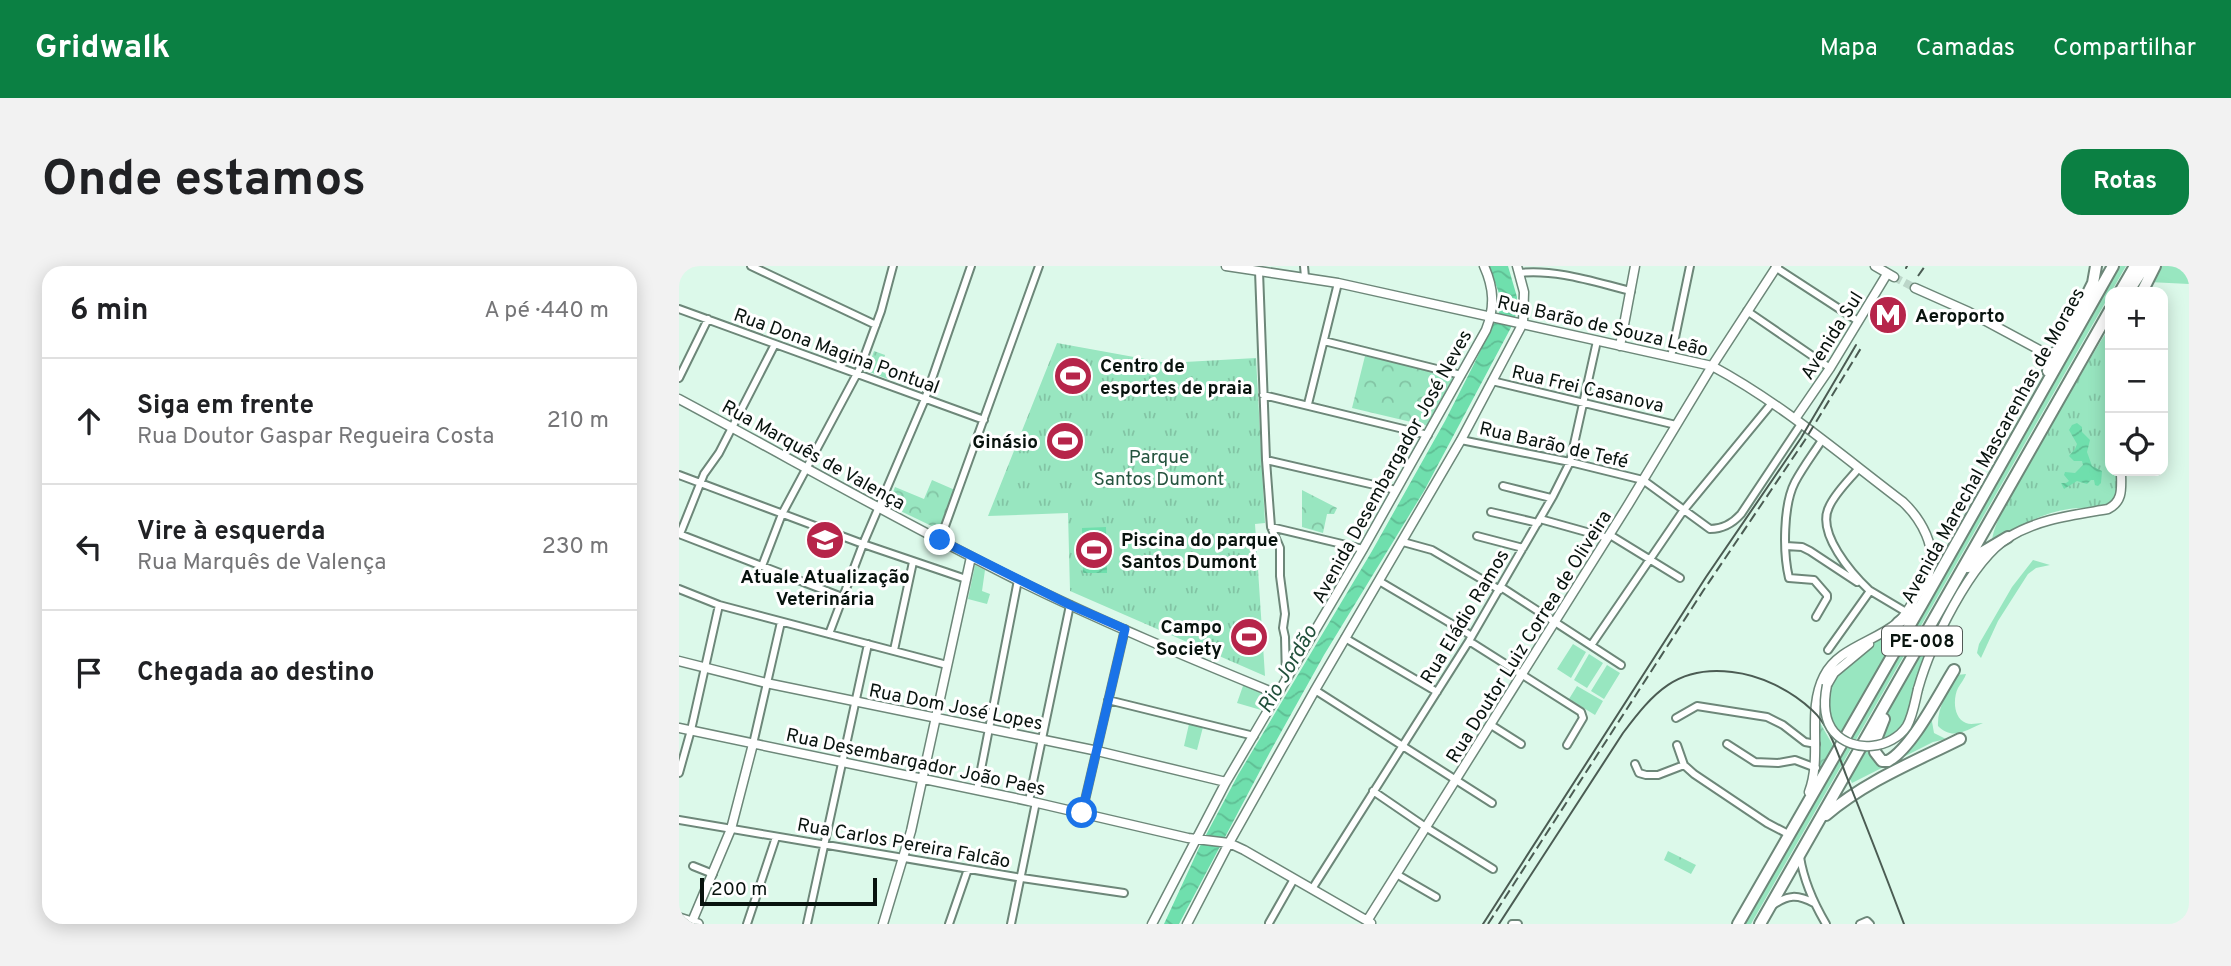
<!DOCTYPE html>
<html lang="pt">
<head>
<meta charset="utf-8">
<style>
	:root { --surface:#fff; --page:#f2f2f2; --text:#202124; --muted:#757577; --line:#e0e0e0; --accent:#0b8043 }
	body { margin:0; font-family:Overpass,sans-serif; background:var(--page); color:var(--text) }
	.controls { position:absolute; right:21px; top:21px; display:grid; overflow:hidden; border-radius:14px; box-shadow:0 4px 18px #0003 }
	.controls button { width:63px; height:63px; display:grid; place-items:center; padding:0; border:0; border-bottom:2px solid var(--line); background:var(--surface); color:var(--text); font:35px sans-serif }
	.scale { position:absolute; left:21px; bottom:18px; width:177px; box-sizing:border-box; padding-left:7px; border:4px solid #08130e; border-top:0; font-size:19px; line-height:24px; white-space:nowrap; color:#08130e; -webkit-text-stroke:5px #fff; paint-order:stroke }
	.stop { position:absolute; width:21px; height:21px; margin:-16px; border:5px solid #1a73e8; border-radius:50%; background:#fff }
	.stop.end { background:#1a73e8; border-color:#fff; box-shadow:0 2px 7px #0008 }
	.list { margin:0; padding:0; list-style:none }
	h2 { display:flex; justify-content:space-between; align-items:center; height:91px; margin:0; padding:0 28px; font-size:30px }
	h2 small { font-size:23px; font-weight:400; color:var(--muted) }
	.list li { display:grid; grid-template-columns:46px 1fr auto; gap:21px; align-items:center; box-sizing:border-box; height:126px; padding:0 28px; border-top:2px solid var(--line) }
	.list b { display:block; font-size:26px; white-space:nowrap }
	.list p { margin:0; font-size:23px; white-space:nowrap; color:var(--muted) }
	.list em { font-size:23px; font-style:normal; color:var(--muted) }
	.icon { flex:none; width:38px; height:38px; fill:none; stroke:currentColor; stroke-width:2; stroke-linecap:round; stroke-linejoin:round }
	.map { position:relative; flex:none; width:1510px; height:658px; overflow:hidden; border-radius:21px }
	header { display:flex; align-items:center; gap:42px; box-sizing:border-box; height:98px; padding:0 35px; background:var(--accent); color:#fff }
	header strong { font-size:33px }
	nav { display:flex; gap:38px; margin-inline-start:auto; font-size:24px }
	.intro { display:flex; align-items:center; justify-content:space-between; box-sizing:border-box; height:168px; padding:0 42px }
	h1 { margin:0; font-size:49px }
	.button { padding:18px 32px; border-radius:21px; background:var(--accent); color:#fff; font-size:24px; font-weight:700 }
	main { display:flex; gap:42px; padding:0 42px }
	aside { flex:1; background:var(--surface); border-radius:21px; box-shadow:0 4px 18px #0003 }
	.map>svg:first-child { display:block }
</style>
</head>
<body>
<header>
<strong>Gridwalk</strong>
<nav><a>Mapa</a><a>Camadas</a><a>Compartilhar</a></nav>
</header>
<div class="intro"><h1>Onde estamos</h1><a class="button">Rotas</a></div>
<main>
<aside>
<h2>6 min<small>A pé · 440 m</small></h2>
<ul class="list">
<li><svg class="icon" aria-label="ahead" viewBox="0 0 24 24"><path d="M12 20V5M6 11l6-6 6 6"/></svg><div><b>Siga em frente</b><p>Rua Doutor Gaspar Regueira Costa</p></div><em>210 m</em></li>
<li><svg class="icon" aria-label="left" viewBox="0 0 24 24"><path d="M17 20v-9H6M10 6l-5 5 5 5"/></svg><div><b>Vire à esquerda</b><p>Rua Marquês de Valença</p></div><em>230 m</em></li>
<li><svg class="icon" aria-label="arrive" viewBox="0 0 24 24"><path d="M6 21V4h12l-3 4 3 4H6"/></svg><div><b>Chegada ao destino</b></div></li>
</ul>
</aside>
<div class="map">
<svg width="1510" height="658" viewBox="0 0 1510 658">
	<defs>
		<pattern id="forest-crowns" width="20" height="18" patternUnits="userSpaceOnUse" patternTransform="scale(1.75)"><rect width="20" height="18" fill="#98e6c0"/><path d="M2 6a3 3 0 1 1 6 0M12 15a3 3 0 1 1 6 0" fill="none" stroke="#82c4a4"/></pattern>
		<pattern id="park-tufts" width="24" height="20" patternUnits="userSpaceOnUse" patternTransform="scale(1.75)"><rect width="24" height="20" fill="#98e6c0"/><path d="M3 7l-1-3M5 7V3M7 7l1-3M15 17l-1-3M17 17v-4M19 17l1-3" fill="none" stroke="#82c4a4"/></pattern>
		<pattern id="water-waves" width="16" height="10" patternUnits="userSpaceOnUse" patternTransform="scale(1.75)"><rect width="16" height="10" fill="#6fdfad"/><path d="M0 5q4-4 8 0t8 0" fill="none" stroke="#5fbe94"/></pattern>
	</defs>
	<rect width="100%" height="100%" fill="#dcf9ea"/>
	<path fill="#98e6c0" d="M1438,0h9l-375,658h-6z
		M1480,0h30v18l-40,-2z
		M1305,286l-50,86 -29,88 -24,18 -5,-14 91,-159z
		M1354,294l17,5 -14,3 -8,6 -30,47 -17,37 -4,-5 2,-9 33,-57z
		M296,299l10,5 -3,21 8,3 -3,10 -19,-5z
		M1240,341l-75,130 -8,-5 -7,-12 -3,-22 9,-24 28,-25z
		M894,378l13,8 -15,26 -14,-9z
		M910,388l14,9 -16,25 -13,-8z
		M928,399l13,8 -16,26 -13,-8z
		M1287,408c-1,4 -5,9 -8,14 -5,10 -5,30 8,35 5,2 11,0 17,0 -17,7 -30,18 -45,3 -1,-18 10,-35 19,-51z
		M565,417l25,10 -8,17 -24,-7z
		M898,420l26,15 -8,14 -26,-16z
		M1252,450l3,17 12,6 -13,3 -81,41 -3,-6 17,-29 3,-1 12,16z
		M510,458l14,3 -6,23 -13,-4z"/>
	<path fill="url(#forest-crowns)" d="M195,85l11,4 -5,16 11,5 -1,4 -23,-9z
		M686,90l89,20 -26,50 -76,-18z
		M253,214l23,10 -15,40 -52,-25 7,-18 29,12z
		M623,224l35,18 -3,6h-7l-4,19 -21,-6z
		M1140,455l16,28 -17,26z
		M989,585l28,14 -5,9 -27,-14z"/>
	<path fill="url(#park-tufts)" d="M1431,60v145h8c-1,10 2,24 -6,32 -9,8 -31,4 -43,6 -28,4 -53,19 -77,31 3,-22 22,-47 33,-68 28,-49 55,-98 85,-146z
		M378,77l110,20 89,-5 9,165 -10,1 10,152 -195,-85 -2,-78 -80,3z"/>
	<path fill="url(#water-waves)" d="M810,0h19l9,31 -2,23 -91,171 -100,164 -54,97 -91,172h-15l35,-76 39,-73 134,-224 73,-130 28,-55 27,-56v-14z
		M1398,157l5,4v5l8,8 -3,12 5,14 10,5 -1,12 -3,3 -3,-1 -1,-5h-3l-4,4 -10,-3 -13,8 -3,-6h5l3,-2 -5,-6 1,-3 10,1 8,-8 -1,-4h-8l-5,-5 6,-7 2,-5 -8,-14 3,-5z
		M427,261l1,46h-24l-1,-45z"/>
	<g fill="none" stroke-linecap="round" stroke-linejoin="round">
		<path stroke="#bcd6c9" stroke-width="8" stroke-dasharray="8 4" stroke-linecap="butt" d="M1215,11l21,11"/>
		<defs>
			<path id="street" d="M72,0l125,59
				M625,0l1,11
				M1096,1l83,54
				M580,5l7,189 5,67 9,21v28l5,38 -2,14 2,9 1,42
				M840,7c38,-4 75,9 112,18
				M0,43l305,111
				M1068,45l83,57
				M645,75l137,34
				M992,91l19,-91
				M0,112l29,-59
				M813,115l184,44
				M584,129l165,40
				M629,138l30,-121
				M782,174l109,22 73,18 67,49c13,0 23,-6 31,-15l60,-90
				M587,194l130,30
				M0,209l184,69 103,35
				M824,220l48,12
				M812,246l47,11
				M861,253l68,19
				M592,261l92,22
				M0,268l163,63
				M1,268l24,-60 15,-21 56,-109
				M931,269l70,43
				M798,270l46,12
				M261,274l99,-274
				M724,276l29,8 68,40
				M1107,280l16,1 8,4 47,31
				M83,300l20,-52 78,-146 21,-57 12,-45
				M700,315l93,55
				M822,321l120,78
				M0,323l40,16 228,60
				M1190,324l37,22
				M1137,351l11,-19v-3l-13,-15 -25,-2c-6,-25 -6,-73 6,-96 8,-15 18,-28 27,-42
				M150,368l34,-90 62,-145 46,-133
				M666,372l92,54
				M790,375l112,71 2,6 -16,27
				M913,378l91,-133 89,-108
				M215,384l19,-88
				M1149,384l42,-59c-18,-17 -54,-58 -41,-84 6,-14 20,-27 30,-39
				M636,424l177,113
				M429,434l146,36
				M997,452l21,-12 70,11 16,8 22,17 11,2
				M812,459l30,19
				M74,478l28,-122
				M1048,478l28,18 23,1 17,-3 21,8
				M998,479l7,20 10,9 73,49 23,12
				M956,498l4,9 7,2h12l26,-10
				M0,507l12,-43 28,-125
				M298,524l41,-210
				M694,525l54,37 66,41
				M350,535l41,-196
				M403,547l43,-184
				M0,554l343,58 102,15
				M1121,591c4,25 13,45 26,67
				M14,600l20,8
				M719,609l38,22
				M633,623l157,-248 84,-145 17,-34 27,-121
				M1094,639c15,-10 24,-11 41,-2
				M590,657l25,-44
				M68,658l29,-87
				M128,658l61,-280
				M270,658l19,-55
				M332,658l25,-122
				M833,658h6
				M1181,658l7,-3 3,3"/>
			<path id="secondary" d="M547,0l112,17 374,83c69,37 129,89 191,136 18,17 35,46 26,72 -2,8 -9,16 -13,23 -6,9 -11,20 -19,26 -23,19 -59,25 -73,53 -18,35 -1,79 -15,116
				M1196,0l19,11
				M1236,22l54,24 78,42 10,-3 26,-48
				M941,80l15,-80
				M0,133c112,60 222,123 336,180 85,42 174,79 262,115
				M1116,153l35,-51 57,-94
				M0,395l87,22 327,67 133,32
				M1148,419l7,-12 35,-29
				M1239,423c12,-43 52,-128 91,-152 29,-18 65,-22 99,-28 16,-8 13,-22 13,-38
				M0,462l350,73 159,37 41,5 15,7 127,73
				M688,655l261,-416 84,-139 65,-100
				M12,658l40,-95 22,-85
				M204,658l28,-93 60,-274
				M473,658l74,-142 137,-233 123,-219c9,-23 8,-42 -2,-64
				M508,658l42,-81 86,-153 146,-250 62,-117 1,-31 -7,-26"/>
			<path id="primary" d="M0,652l19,6"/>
			<path id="highway" d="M1441,26l15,-26
				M1449,26l17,-26
				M1463,26l13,-26
				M1404,37l10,-20 3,-17
				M1369,105l9,-20
				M1289,301l13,-14 27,-16
				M1219,357l19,-15
				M1205,453l-9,23v10l7,9h6c24,-13 51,-67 66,-91
				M1147,549c40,-34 88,-53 134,-76
				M1059,658l184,-320 191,-338
				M1081,658l350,-614"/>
		</defs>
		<use href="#street" stroke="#6d8779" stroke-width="10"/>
		<use href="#secondary" stroke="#6d8779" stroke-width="11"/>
		<use href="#primary" stroke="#6d8779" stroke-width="12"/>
		<use href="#highway" stroke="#6d8779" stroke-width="14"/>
		<use href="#street" stroke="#fff" stroke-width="6"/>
		<use href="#secondary" stroke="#fff" stroke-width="8"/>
		<use href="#primary" stroke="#fff" stroke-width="9"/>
		<use href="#highway" stroke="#fff" stroke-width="10"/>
		<path stroke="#4b5c53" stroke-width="2" d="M1227,2l1,-2
			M804,658l223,-347 95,-139 55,-93
			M820,658l124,-191c30,-40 54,-68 109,-61 28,3 59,18 80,38 18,16 26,44 34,65 20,50 39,99 58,149"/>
		<path stroke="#4b5c53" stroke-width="2" stroke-dasharray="10 5" stroke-linecap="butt" d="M1239,10l7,-10
			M809,658l215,-333 102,-151 56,-92"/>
		<defs>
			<path id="secondary-bridge" d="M1148,419c-3,15 -4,34 7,47 19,22 58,17 73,-6 6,-11 8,-25 11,-37"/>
		</defs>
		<use href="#secondary-bridge" stroke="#6d8779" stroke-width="11" stroke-linecap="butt"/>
		<use href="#secondary-bridge" stroke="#fff" stroke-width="8"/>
	</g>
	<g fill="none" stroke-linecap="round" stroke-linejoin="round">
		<path stroke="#1a73e8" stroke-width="9" d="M261,274l130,65 55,24 -43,184"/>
	</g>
	<defs>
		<symbol id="metro-disc" viewBox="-11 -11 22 22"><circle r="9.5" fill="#b6254a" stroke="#fff"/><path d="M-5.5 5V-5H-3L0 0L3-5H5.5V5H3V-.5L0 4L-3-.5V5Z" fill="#fff"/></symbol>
		<symbol id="stadium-disc" viewBox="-11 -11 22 22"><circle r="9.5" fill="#b6254a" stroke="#fff"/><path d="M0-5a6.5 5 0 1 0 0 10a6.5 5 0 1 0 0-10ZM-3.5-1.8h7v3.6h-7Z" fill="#fff"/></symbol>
		<symbol id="university-disc" viewBox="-11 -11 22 22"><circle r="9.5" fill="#b6254a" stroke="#fff"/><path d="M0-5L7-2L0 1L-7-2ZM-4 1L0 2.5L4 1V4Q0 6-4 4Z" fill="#fff"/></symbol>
	</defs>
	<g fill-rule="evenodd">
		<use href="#metro-disc" x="1187" y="27" width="44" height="44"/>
		<use href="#stadium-disc" x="372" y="88" width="44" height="44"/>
		<use href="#stadium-disc" x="364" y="153" width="44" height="44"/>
		<use href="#university-disc" x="124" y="252" width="44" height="44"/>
		<use href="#stadium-disc" x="393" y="262" width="44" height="44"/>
		<use href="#stadium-disc" x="548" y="349" width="44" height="44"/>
	</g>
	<g text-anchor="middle" stroke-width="6" stroke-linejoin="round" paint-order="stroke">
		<rect fill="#fff" stroke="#525a56" stroke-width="2" x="1203" y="360.5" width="80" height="29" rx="5"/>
		<g font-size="18" font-weight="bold" fill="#08130e">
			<text x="1243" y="381">PE-008</text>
		</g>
		<g font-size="19" font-weight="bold" fill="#08130e" stroke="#fff" text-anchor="start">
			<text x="1236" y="56">Aeroporto</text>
			<text x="421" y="106">Centro de<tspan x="421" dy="22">esportes de praia</tspan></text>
			<text x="359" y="182" text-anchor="end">Ginásio</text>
			<text x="442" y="280">Piscina do parque<tspan x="442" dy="22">Santos Dumont</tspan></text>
			<text x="146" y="317" text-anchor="middle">Atuale Atualização<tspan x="146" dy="22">Veterinária</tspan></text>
			<text x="543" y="367" text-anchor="end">Campo<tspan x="543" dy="22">Society</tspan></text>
		</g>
		<g font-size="19" fill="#08130e" stroke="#fff">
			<text transform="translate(924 59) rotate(13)" y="7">Rua Barão de Souza Leão</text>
			<text transform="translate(1152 69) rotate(-58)" y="7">Avenida Sul</text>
			<text transform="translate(158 84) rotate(20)" y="7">Rua Dona Magina Pontual</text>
			<text transform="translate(909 122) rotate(13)" y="7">Rua Frei Casanova</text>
			<text transform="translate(875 178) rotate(13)" y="7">Rua Barão de Tefé</text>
			<text transform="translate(1313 179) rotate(-61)" y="7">Avenida Marechal Mascarenhas de Moraes</text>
			<text transform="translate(135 188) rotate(29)" y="7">Rua Marquês de Valença</text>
			<text transform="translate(712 200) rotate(-61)" y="7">Avenida Desembargador José Neves</text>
			<text transform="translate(785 350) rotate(-59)" y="7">Rua Eládio Ramos</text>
			<text transform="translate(849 370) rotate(-58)" y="7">Rua Doutor Luiz Correa de Oliveira</text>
			<text transform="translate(277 440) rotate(11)" y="7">Rua Dom José Lopes</text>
			<text transform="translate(237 495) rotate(12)" y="7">Rua Desembargador João Paes</text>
			<text transform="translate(225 576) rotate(10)" y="7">Rua Carlos Pereira Falcão</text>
		</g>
		<g font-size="19" fill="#25543f" stroke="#fff">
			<text x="480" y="197">Parque<tspan x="480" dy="22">Santos Dumont</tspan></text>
		</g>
		<g font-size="21" font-style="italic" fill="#21503b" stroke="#fff">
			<text transform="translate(608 403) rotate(-60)" y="7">Rio Jordão</text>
		</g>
	</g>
</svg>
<div class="controls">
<button>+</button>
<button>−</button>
<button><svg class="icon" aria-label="locate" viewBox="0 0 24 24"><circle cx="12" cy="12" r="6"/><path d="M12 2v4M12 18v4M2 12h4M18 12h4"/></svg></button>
</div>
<div class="scale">200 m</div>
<div class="stop" style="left:403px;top:547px"></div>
<div class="stop end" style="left:261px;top:274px"></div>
</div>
</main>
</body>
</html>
